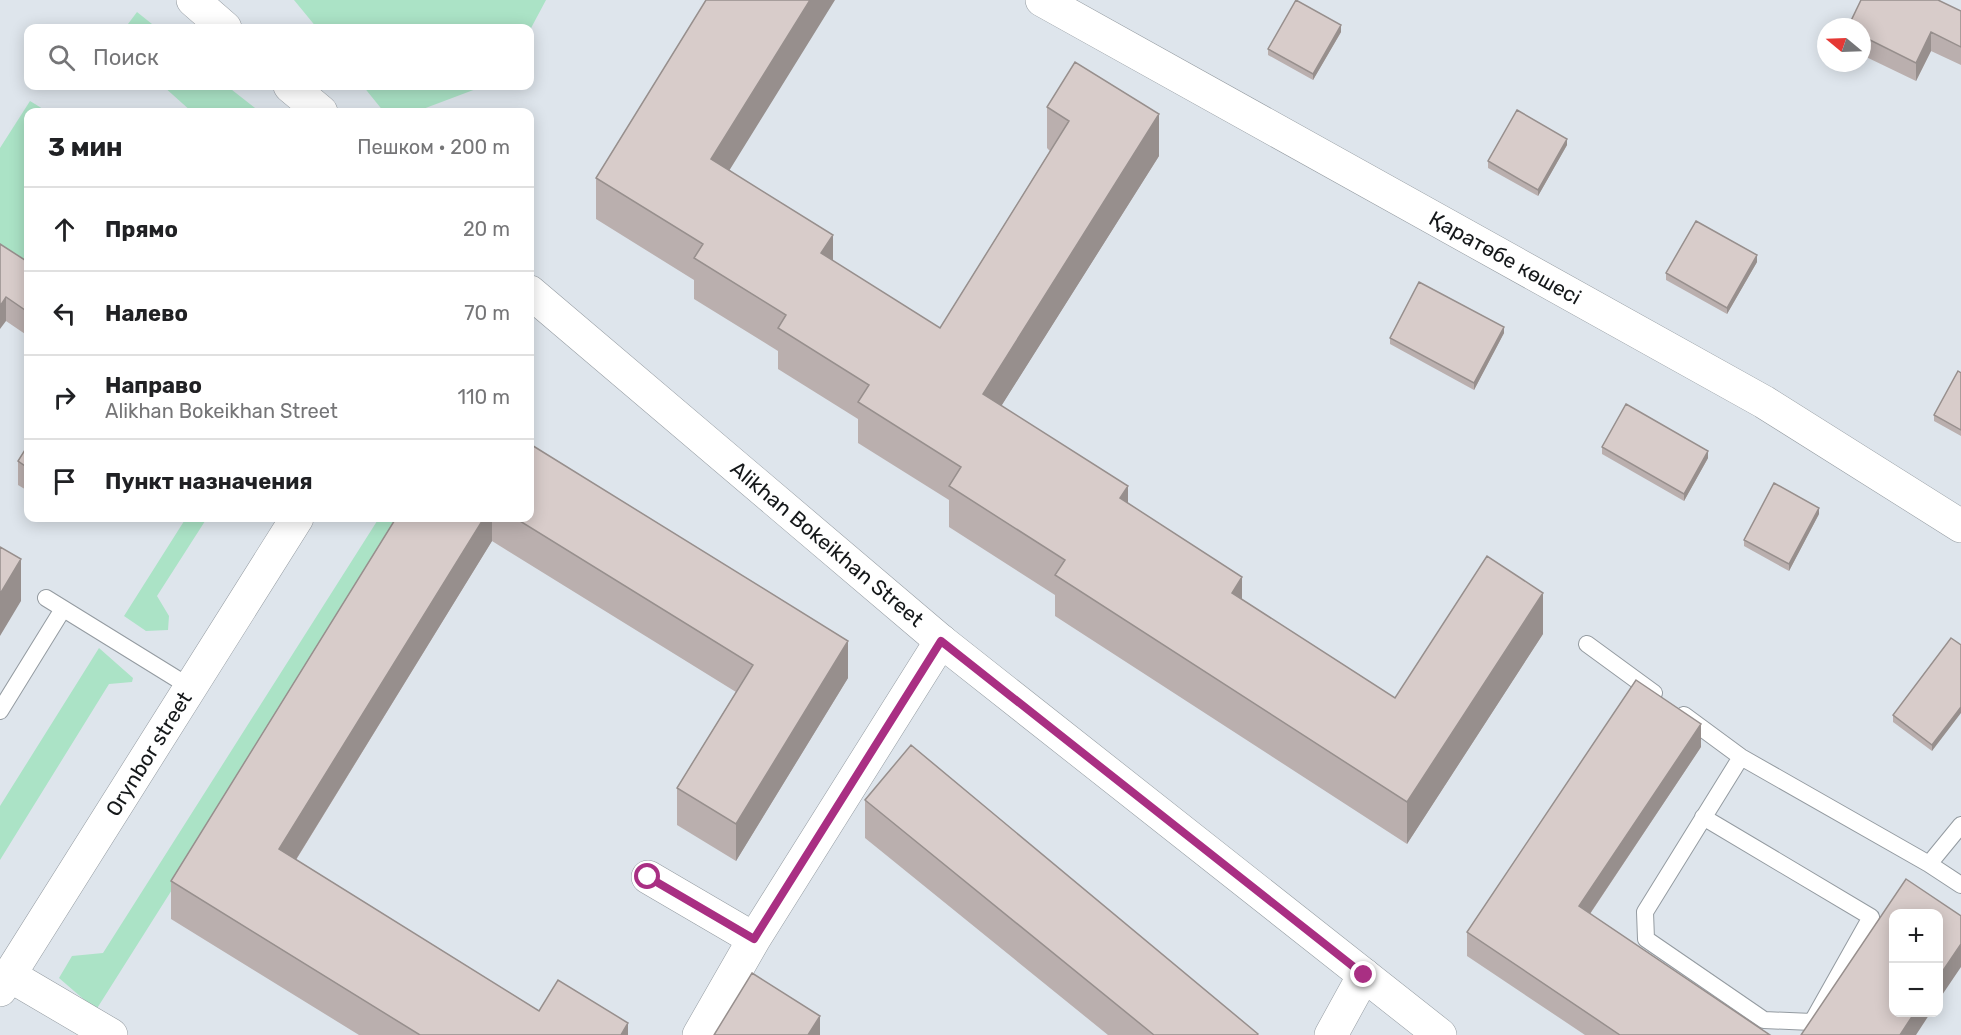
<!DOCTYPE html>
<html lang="ru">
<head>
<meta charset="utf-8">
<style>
	:root { --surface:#fff; --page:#f6f6f6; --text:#202124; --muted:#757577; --line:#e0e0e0 }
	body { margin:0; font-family:Rubik,sans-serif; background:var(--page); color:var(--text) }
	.controls { position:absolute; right:18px; bottom:18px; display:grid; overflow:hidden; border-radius:12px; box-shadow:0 3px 15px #0003 }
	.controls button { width:54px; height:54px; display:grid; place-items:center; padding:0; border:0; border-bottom:2px solid var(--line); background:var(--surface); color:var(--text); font:30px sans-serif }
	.compass { position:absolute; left:1817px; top:18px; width:54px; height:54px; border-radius:50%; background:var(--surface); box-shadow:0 3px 15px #0003; rotate:289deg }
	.stop { position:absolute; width:18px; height:18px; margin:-14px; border:4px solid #a92f83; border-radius:50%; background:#fff }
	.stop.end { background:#a92f83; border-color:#fff; box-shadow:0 2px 6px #0008 }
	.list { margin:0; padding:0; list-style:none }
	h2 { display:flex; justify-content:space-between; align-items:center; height:78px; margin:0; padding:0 24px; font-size:26px }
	h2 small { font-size:20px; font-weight:400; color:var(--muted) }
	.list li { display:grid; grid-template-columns:39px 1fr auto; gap:18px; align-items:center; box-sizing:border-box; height:84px; padding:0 24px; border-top:2px solid var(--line) }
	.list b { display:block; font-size:22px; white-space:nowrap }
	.list p { margin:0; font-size:20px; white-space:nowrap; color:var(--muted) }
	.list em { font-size:20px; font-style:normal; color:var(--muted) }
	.icon { flex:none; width:33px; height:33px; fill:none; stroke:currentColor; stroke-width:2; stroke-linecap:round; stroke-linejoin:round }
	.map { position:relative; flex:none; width:1961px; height:1035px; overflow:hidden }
	.search { position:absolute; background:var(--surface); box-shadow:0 3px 15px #0003; left:24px; top:24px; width:510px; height:66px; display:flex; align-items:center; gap:15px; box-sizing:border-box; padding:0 21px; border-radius:12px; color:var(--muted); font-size:22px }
	.panel { position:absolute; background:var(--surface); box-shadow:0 3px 15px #0003; left:24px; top:108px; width:510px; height:414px; border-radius:12px }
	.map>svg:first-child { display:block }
</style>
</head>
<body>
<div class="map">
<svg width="1961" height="1035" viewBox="0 0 1961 1035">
	<rect width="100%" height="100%" fill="#dee5ec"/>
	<path fill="#abe3c6" d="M294,0h252l-16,30v-2h-213z
		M137,12l20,16h-32z
		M163,86h64l33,26h-68z
		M363,86h121l-69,26h-31z
		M30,101l18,11h-20v173l-28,-18v-119z
		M186,518h21l-50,78 12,20 -1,14 -22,1 -22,-15z
		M379,518h28l-311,492 -37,-32 13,-22 31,-3z
		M99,648l34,30 -1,4 -23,2 -109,176v-54z"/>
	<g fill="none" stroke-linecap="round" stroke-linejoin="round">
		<defs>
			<path id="service" d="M46,598l144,89
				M1587,644l67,49
				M0,711l63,-102
				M1684,715l57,42 188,107 32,21
				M1703,817l168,100 -59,105 -48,-2 -118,-81 -1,-27 96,-155
				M1929,864l32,-39"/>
			<path id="minor" d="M1042,0l722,402 197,124
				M648,877l106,62
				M9,975l102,60
				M699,1035l55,-96 187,-298
				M1331,1035l33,-60"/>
			<path id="tertiary" d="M193,0l32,28
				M290,86l31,26
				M530,292l411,349 499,394
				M0,990l297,-472"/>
		</defs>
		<use href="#service" stroke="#949ba1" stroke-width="18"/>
		<use href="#minor" stroke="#949ba1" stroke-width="34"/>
		<use href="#tertiary" stroke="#949ba1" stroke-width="34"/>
		<use href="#service" stroke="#fff" stroke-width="16"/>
		<use href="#minor" stroke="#fff" stroke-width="33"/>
		<use href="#tertiary" stroke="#fff" stroke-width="33"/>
	</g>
	<path fill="#baafae" d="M1961,11v54l-30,-14 -15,30 -54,-26v-28z
		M1341,32l-28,48 -45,-25v-6z
		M1047,107l112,49 -158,250 127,97 114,97 153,98 148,-64 -136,210 -352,-228v-21l-106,-68v-27l-91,-57v-24l-80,-50v-18l-84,-52v-19l-98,-61v-41l134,-8 103,91 107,67 110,-177 -3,-3z
		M1567,145l-29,51 -50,-28v-7z
		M0,244l28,18v74l-22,-15z
		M1757,262l-30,52 -61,-34v-7z
		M1504,333l-30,57 -84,-46v-6z
		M1961,373v63l-27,-15v-6z
		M28,445v46l-10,-6v-24z
		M1602,447l106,11 -24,43 -82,-47z
		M1819,514l-30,57 -45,-25v-6z
		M396,518h134l318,160 -112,183 -59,-36v-37l59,-96 -244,-151 -196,319 243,151 89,24h-269l-188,-116v-38z
		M1951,638l-19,113 -39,-29v-7z
		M1701,747l-111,167 180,121h-185l-118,-79v-24z
		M865,800l393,235h-150l-243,-197z"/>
	<path fill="#978f8d" d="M810,0h25l-124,200v-41z
		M1341,25v7l-28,48v-6z
		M1931,32v19l-15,30v-18z
		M1159,114v42l-176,279v-41z
		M1567,139v6l-29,51v-6z
		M833,235v41l-12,-23z
		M1757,255v7l-30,52v-6z
		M6,297v24l-6,8v-23z
		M1504,327v6l-30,57v-7z
		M1708,451v7l-24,43v-7z
		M1128,486v41l-8,-29z
		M1819,508v6l-30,57v-7z
		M484,518h8v23l-213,346v-38z
		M21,559v42l-21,35v-42z
		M1242,577v41l-10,-25z
		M1543,593v41l-136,210v-42z
		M848,641v37l-112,183v-37z
		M1961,707v6l-29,38v-6z
		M1701,724v23l-122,183v-24z
		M1961,944v23l-23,34v-23z
		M1915,1012h16l-15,23h-16z
		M820,1016v19h-12z
		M628,1023v12h-7z"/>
	<path fill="#d8ccca" stroke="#978f8d" stroke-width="1.5" d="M706,0h104l-99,159 122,76 -12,18 119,75 129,-207 -22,-14 28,-45 84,52 -176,280 145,92 -8,12 122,79 -10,16 163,105 92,-142 56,37 -136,209 -352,-227 10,-15 -116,-74 12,-19 -103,-65 11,-17 -91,-57 8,-13 -92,-57 9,-14 -107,-66z
		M1296,0l45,25 -28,49 -45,-25z
		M1861,0h77l23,11v36l-30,-15 -15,31 -54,-27v-9h-14z
		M1517,110l50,29 -29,51 -50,-29z
		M1696,221l61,34 -30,53 -61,-35z
		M0,244l28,18v50l-22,-15 -6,9z
		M1419,282l85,45 -30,56 -84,-45z
		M1958,371l3,2v57l-27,-15z
		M1626,404l82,47 -24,43 -82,-47z
		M530,444l318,197 -112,183 -59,-36 76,-123 -238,-147h15z
		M28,445v23l-10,-7z
		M1774,483l45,25 -30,56 -45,-24z
		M396,518h88l-205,331 260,162 19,-31 70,43 -7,12h-201l-249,-154z
		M0,547l21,12 -21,35z
		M1951,638l10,7v62l-29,38 -39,-30z
		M1636,680l65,44 -122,182 191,129h-150l-153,-103z
		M911,745l347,289 -1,1h-103l-289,-235z
		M1906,879l55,37v28l-23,34v-64h-45v98h22l-15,23h-99z
		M752,973l68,43 -12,19h-94z"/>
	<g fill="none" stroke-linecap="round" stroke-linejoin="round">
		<path stroke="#a92f83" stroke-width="8" d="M648,877l106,62 187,-298 423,334"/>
	</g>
	<g text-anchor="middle" stroke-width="5" stroke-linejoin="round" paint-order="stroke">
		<g font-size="21" fill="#15181a" stroke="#fff">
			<text transform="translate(1505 258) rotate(29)" y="7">Қаратөбе көшесі</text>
			<text transform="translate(827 544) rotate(40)" y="7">Alikhan Bokeikhan Street</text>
			<text transform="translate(149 754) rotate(-58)" y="7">Orynbor street</text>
		</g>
	</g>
</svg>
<div class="controls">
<button>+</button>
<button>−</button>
</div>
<svg class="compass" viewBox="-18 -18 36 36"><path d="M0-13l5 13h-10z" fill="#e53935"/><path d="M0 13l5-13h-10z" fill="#757577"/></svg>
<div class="stop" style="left:648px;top:877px"></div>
<div class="stop end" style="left:1364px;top:975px"></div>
<div class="search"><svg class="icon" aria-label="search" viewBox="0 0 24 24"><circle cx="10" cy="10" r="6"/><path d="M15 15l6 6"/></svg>Поиск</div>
<section class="panel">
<h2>3 мин<small>Пешком · 200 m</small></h2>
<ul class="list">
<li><svg class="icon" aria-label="ahead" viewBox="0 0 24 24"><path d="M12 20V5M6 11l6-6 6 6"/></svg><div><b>Прямо</b></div><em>20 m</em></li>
<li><svg class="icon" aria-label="left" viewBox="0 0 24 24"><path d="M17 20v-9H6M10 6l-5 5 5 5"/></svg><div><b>Налево</b></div><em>70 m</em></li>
<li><svg class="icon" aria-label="right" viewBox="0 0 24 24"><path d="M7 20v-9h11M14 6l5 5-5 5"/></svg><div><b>Направо</b><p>Alikhan Bokeikhan Street</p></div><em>110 m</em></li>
<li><svg class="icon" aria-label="arrive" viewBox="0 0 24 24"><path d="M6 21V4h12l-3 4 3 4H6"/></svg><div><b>Пункт назначения</b></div></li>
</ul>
</section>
</div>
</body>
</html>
